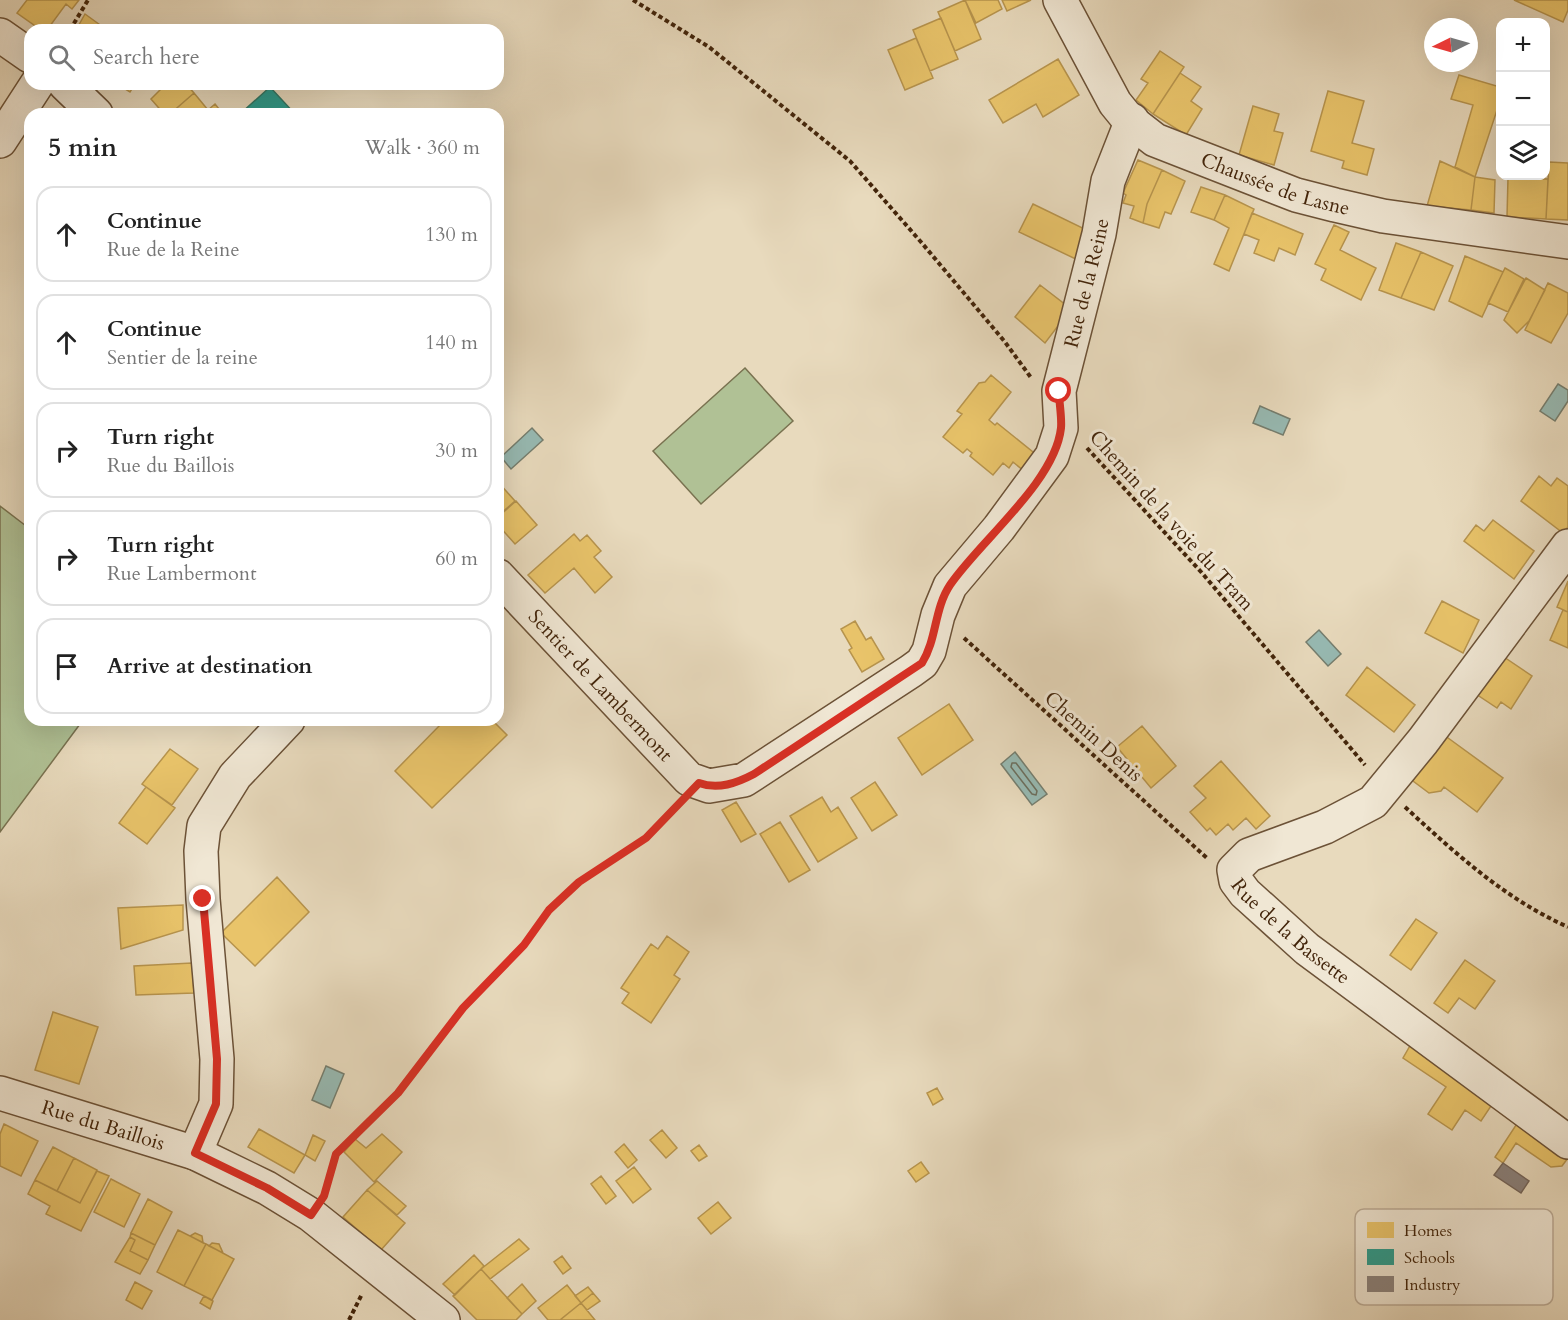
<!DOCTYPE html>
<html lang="en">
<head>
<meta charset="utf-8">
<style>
	:root { --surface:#fff; --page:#f6f6f6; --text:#222; --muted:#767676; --line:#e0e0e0 }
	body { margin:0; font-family:Cardo,serif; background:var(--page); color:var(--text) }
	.controls { position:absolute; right:18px; top:18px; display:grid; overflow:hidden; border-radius:12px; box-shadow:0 6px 24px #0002 }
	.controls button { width:54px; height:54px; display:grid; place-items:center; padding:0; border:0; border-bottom:2px solid var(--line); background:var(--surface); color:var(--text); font:30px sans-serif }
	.compass { position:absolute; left:1424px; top:18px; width:54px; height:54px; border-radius:50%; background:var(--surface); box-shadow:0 6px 24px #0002; rotate:265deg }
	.stop { position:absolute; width:18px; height:18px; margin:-14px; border:4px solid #d93025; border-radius:50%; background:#fff }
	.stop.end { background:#d93025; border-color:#fff; box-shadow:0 2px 6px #0008 }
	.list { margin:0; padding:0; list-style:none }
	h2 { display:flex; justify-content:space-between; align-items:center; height:78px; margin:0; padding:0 24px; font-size:26px }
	h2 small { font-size:20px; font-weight:400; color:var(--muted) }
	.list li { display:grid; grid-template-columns:39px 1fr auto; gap:18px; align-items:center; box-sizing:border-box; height:96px; margin:0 12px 12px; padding:0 12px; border:2px solid var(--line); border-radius:18px }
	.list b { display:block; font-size:22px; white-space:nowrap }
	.list p { margin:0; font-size:20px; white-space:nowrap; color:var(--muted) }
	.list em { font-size:20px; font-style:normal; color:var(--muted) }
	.icon { flex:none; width:33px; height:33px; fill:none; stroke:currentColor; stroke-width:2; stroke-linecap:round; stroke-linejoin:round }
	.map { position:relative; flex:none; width:1568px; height:1320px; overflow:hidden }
	.search { position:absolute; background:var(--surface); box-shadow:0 6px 24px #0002; left:24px; top:24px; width:480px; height:66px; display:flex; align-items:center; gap:15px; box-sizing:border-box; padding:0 21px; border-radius:18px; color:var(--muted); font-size:22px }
	.panel { position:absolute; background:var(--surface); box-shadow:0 6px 24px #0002; left:24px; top:108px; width:480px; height:618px; border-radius:18px }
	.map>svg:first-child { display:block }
</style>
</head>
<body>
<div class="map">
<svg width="1568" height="1320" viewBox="0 0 1568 1320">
	<rect width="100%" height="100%" fill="#e8dabd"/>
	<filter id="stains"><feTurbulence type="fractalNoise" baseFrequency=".00333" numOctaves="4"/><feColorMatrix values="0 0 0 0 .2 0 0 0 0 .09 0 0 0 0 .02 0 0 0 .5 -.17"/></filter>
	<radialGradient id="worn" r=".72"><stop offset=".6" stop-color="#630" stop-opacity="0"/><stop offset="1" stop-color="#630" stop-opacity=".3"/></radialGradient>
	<path fill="#b0c195" stroke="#797250" stroke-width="1.5" d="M745,368l48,53 -92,83 -48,-53z
		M0,506l30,23v191h53l-83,112z"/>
	<path fill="#97bab3" stroke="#757e6f" stroke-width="1.5" d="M1558,384l10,6v11l-13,20 -15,-10z
		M1260,406l30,13 -7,16 -30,-12z
		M532,428l11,12 -32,29 -10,-12z
		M1319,630l22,24 -13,12 -22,-24z
		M1015,752l32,42 -15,11 -31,-41z
		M326,1066l18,8 -14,34 -18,-8z"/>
	<path fill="#e9c46a" stroke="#b7944d" stroke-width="1.5" d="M27,0h52l-7,9 -6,-5 -19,26h-6l-24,-17z
		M965,0h33l4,9 -26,14z
		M965,0l16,39 -26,12 -17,-39z
		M1002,0h29l-24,11z
		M1514,0h54v10l-5,12z
		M85,14l22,16h-31z
		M941,18l17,41 -28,12 -17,-41z
		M916,38l17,40 -28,12 -17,-40z
		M1160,51l24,16 -31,47 -17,-14 12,-17 -7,-4z
		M1058,59l21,36 -36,22 -7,-13 -33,19 -14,-23z
		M1180,73l21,14 -10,14 11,8 -16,26 -33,-21z
		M1459,75l41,12v14l-25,76 -20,-10 18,-62 -22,-6z
		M117,84h18l-5,8z
		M166,84h20l8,9 -24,21h-6l-13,-15z
		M1328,91l36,10 -12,42 22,6 -7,26 -25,-7 2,-7 -33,-10z
		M194,93l14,17 -4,4h-34z
		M215,104l8,10h-19l4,-4z
		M1253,106l26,8 -5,17 9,2 -9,32 -35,-10z
		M1138,160l24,10 -15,34 -4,19 -13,-5 4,-12 -11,-3 3,-8 -3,-2z
		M1440,161l35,16 -4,33 -44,-4z
		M1549,162l19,1v57l-22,-1z
		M1162,170l23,11 -14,33 -6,-2 -6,16 -16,-5 4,-19z
		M1475,177l20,3 -1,33 -23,-3z
		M1508,178l40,1 -2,40 -39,-2z
		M1201,187l24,8 -11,25 -23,-8z
		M1225,195l29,14 -25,62 -15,-7 15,-36 -15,-8z
		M1033,204l62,30 -13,28 -63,-30z
		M1252,213l51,21 -8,21 -16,-7 -5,13 -20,-8 5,-13 -15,-6z
		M1334,225l15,7 -9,18 36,18 -15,32 -40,-20 5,-11 -11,-5z
		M1396,243l25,9 -20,46 -22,-8z
		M1421,252l32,14 -19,44 -33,-12z
		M1465,256l38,16 -21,45 -33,-16z
		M1505,268l19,11 -16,33 -20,-9z
		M1526,278l19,12 -16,31 -12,12 -13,-13z
		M1548,283l20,10v20l-17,30 -26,-13z
		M1040,285l31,24 -26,34 -30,-26z
		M991,375l20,17 -22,28 6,5 2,-2 46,37 -13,16 -17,-14 -4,6 -6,-5 -10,12 -23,-19 2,-3 -5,-4 -4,4 -20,-16 19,-23 -5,-3 22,-28 6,-1z
		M1539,476l12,10 6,-8 11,8v41l-5,6 -42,-32z
		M498,482l17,19 -17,15z
		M516,501l21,24 -22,19 -17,-19v-8z
		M1493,520l41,31 -20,28 -50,-38 12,-16 8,6z
		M574,534l6,7 7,-6 14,16 -7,6 18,20 -17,16 -21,-25 -29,25 -17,-18z
		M1568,581v31l-11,-5z
		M1442,601l37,19 -16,33 -38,-20z
		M1563,610l5,2v36l-18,-8z
		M855,621l11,19 5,-3 13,22 -22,13 -13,-22 3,-2 -11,-19z
		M1498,653l34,23 -21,33 -10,-7 -4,6 -24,-16z
		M1367,667l48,38 -21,27 -48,-37z
		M949,704l24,36 -51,35 -24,-37z
		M440,720h52l15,15 -75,73 -37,-37 47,-48z
		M1142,726l34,40 -25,22 -34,-41z
		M1444,735l59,43 -26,34 -33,-25 -3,4 -12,2 -16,-12 4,-8z
		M170,749l28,20 -26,36 -30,-21z
		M1221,761l49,55 -14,13 -10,-11 -13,12 -5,-6 -12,11 -6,-7 -3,3 -17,-19 16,-14 -12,-12z
		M875,782l22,33 -25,16 -21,-33z
		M146,787l29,21 -28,36 -28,-21z
		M822,797l9,15 7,-5 19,31 -39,24 -28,-46z
		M736,802l20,32 -15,8 -19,-32z
		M780,822l30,48 -21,12 -29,-48z
		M277,877l32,35 -54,54 -34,-33z
		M183,905v25l-62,19 -3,-41z
		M1416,919l21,14 -26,37 -21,-15z
		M667,936l22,16 -15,23 6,4 -29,44 -29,-20 7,-10 -8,-5 30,-44 7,5z
		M1465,960l30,21 -20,28 -16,-11 -11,15 -14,-10z
		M192,963l2,30 -58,2 -2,-29z
		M53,1012l45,15 -19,57 -44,-14z
		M1411,1044l86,53 -16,24 -16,-11 -13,20 -24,-16 18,-27 -43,-29z
		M937,1088l6,11 -10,6 -6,-12z
		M1520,1119l48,39 -6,8 -11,1 -35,-24 -13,20 -8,-6z
		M4,1124l34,17 -17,35 -21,-10v-32z
		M259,1129l46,26 -11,18 -46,-26z
		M662,1130l15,18 -11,10 -16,-18z
		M382,1134l20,18 -28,30 -30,-30 11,-13 11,9z
		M313,1135l12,6 -10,20 -10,-6z
		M624,1144l13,16 -9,8 -13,-16z
		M699,1145l8,11 -8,5 -8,-10z
		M53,1147l21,11 -17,33 -22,-11z
		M74,1158l23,12 -17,33 -23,-12z
		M921,1162l8,11 -13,9 -8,-11z
		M634,1167l17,22 -18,14 -17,-22z
		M97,1171l12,5 -28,55 -35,-17 4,-8 -22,-12 7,-14 45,23z
		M601,1176l15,20 -10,8 -15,-20z
		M111,1179l29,15 -16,33 -30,-15z
		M377,1181l29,25 -9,9 -30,-25z
		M367,1190l38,33 -24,27 -38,-33z
		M148,1199l24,13 -17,33 -24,-12z
		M718,1202l13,16 -20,16 -13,-16z
		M178,1230l28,14 -22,42 -27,-14z
		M131,1233l24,12 -7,15 -18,-9 5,-11 -5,-3z
		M195,1233l7,3 1,7 -13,-7z
		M130,1237l5,3 -5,11 18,9 -8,14 -25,-12z
		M519,1239l10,10 -39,30 -9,-10z
		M212,1243l7,1 4,9 -14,-7z
		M206,1244l28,15 -22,41 -28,-14z
		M474,1255l10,11 -29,29 -12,-11z
		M562,1256l9,12 -8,6 -9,-12z
		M481,1269l41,45 -6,6h-39l-24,-24z
		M135,1282l17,9 -10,18 -16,-9z
		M522,1284l14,17 -14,13 -15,-16z
		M567,1285l14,18 -21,17h-12l-10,-12z
		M588,1287l5,6 -12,10 -6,-7z
		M593,1293l7,8 -13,9 -6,-7z
		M204,1296l9,5 -3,8 -10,-6z
		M581,1303l14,17h-35z"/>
	<path fill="#2a9d8f" stroke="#317967" stroke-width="1.5" d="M270,87l25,27h-55z"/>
	<path fill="#8a817c" stroke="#74655a" stroke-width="1.5" d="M1503,1163l26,18 -8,12 -27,-18z"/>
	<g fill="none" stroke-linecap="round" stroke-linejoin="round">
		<path stroke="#6c6f5e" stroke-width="1.5" d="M1012,763h4l21,28 -1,4 -4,-1 -21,-27z"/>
		<defs>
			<g id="minor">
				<path id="s1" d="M1060,0l55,103 13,16 27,21 141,55 39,10 48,11 185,26"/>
				<path d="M0,35l30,21"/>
				<path d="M65,84l31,30"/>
				<path d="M0,141l37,-57"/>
				<path id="s2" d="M1568,546l-145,195 -50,61 -48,25 -76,28 -15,15 2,11 9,12 62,56 261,193"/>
				<path id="s3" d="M498,576l191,203 20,7 35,-6 167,-109 11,-8 7,-12 9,-36 12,-29 49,-58 53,-72 9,-28 -2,-37 40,-157 9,-53 24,-61"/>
				<path id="s4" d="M0,1093l195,60 72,35 44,27 132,105"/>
				<path d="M195,1153l21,-49 1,-45 -14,-160 -2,-48 3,-25 31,-50 53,-56"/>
			</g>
		</defs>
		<use href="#minor" stroke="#6c5237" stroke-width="36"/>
		<path stroke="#42240a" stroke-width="4" stroke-dasharray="4.5 3" stroke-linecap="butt" d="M633,0l76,47 141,114 71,81 84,100 27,37
			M70,30l18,-30
			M1087,448l115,125 163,192
			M964,638l243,220
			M1405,807c50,46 100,92 163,120
			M326,1191l10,-37 62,-61 65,-85 61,-63 25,-35 30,-28 67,-44 31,-33
			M349,1320l13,-26"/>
		<use href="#minor" stroke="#f0e7d4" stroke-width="33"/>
	</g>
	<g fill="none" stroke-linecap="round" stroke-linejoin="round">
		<path stroke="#d93025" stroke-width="8" d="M203,899l14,160 -1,45 -21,49 72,35 44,27 13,-19 12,-42 62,-61 65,-85 61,-63 25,-35 30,-28 67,-44 53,-55c19,7 38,0 55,-9l168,-111c15,-24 12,-54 28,-78 30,-44 105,-103 111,-157 1,-11 -2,-25 -2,-37"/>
	</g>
	<g text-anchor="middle" stroke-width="6" stroke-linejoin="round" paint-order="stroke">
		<g font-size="20" fill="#42240a" stroke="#f0e7d4">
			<text dy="7" stroke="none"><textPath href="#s1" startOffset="300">Chaussée de Lasne</textPath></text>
			<text dy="7" stroke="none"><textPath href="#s3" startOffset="974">Rue de la Reine</textPath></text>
			<text transform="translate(1172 520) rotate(48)" y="7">Chemin de la voie du Tram</text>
			<text dy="7" stroke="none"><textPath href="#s3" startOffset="150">Sentier de Lambermont</textPath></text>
			<text transform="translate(1094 736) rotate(42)" y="7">Chemin Denis</text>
			<text dy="7" stroke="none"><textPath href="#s2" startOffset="564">Rue de la Bassette</textPath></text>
			<text dy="7" stroke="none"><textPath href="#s4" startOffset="108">Rue du Baillois</textPath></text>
		</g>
	</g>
	<rect x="1355" y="1209" width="198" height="96" rx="9" fill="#f0e7d4" stroke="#bcac97" stroke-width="1.5"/>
	<rect x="1367" y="1222" width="27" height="16" fill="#e9c46a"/>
	<rect x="1367" y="1249" width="27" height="16" fill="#2a9d8f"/>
	<rect x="1367" y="1276" width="27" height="16" fill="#8a817c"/>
	<g font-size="16" fill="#42240a">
		<text x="1404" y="1236">Homes</text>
		<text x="1404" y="1263">Schools</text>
		<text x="1404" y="1290">Industry</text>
	</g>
	<rect width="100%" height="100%" filter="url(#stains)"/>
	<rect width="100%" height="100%" fill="url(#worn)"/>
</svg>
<div class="controls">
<button>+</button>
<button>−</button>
<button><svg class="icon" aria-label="layers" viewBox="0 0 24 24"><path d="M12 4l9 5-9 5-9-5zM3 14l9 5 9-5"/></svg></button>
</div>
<svg class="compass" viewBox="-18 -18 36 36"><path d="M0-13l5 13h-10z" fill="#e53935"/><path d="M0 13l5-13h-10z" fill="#767676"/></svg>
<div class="stop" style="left:1059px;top:391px"></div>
<div class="stop end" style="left:203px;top:899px"></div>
<div class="search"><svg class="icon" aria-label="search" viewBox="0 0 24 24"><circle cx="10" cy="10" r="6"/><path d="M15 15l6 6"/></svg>Search here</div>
<section class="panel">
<h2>5 min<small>Walk · 360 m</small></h2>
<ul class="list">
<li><svg class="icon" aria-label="ahead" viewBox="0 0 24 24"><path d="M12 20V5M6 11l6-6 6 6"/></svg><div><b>Continue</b><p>Rue de la Reine</p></div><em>130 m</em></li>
<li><svg class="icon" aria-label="ahead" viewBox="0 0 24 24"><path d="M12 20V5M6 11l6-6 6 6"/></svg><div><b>Continue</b><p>Sentier de la reine</p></div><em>140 m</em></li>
<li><svg class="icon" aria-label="right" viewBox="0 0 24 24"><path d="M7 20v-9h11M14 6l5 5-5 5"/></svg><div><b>Turn right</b><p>Rue du Baillois</p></div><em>30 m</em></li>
<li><svg class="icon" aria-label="right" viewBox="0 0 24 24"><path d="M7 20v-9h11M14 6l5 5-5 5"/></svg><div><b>Turn right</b><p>Rue Lambermont</p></div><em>60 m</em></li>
<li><svg class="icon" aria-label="arrive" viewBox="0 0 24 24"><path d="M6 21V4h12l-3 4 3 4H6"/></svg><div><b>Arrive at destination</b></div></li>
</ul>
</section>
</div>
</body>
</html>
